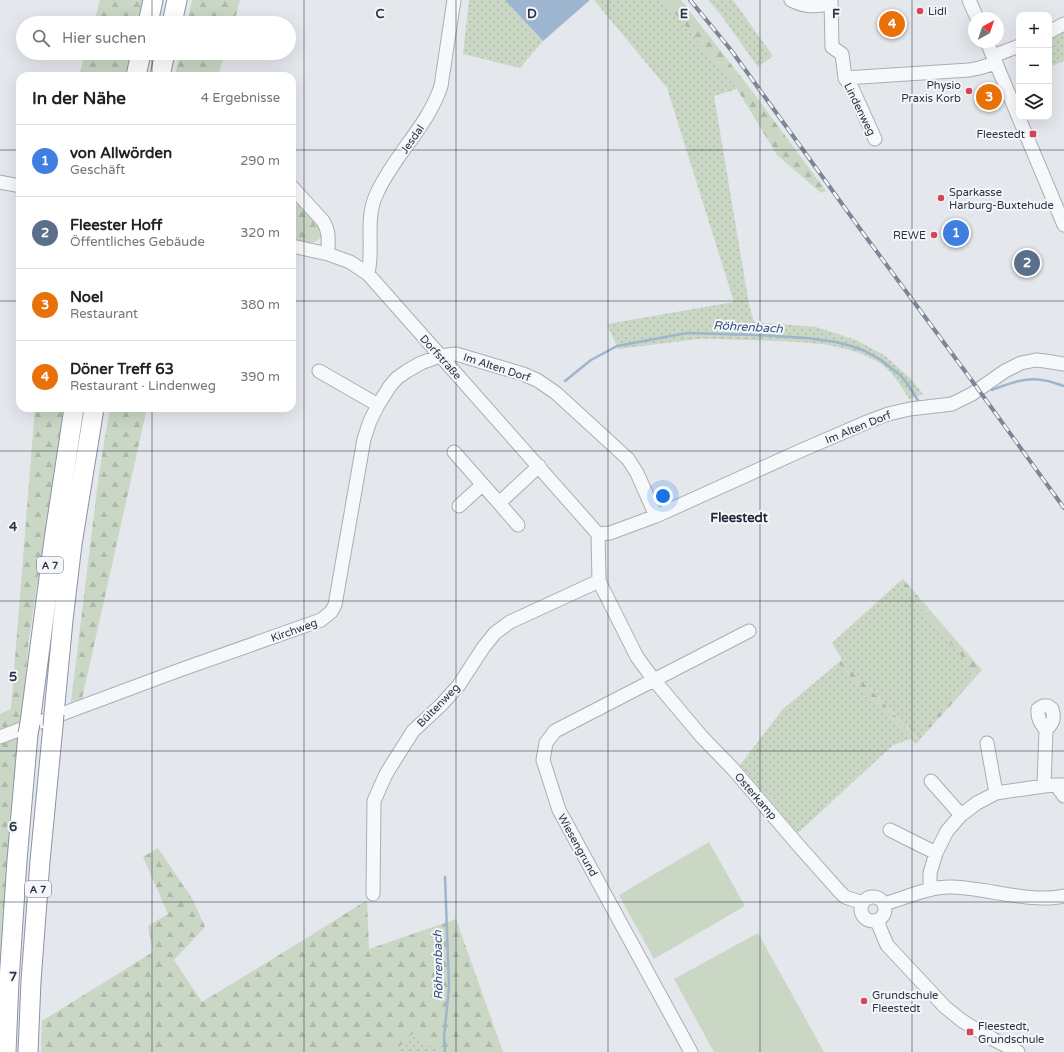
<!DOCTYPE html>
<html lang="de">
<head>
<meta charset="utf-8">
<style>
	:root { --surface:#fff; --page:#f6f6f6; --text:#222; --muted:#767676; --line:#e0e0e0; --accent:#ea580c }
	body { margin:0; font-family:"Varela Round",sans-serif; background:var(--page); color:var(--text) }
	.controls { position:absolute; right:12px; top:12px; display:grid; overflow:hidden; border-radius:8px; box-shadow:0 4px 16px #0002 }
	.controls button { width:36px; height:36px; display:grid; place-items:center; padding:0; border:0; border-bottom:1px solid var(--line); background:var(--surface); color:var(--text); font:20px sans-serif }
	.compass { position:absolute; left:968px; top:12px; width:36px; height:36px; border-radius:50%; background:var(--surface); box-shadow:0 4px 16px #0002; rotate:40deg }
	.you { position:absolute; left:663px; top:496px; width:14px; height:14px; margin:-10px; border:3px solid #fff; border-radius:50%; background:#1a73e8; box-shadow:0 0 0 6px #1a73e833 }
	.badge { display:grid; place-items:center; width:26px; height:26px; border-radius:50%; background:var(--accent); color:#fff; font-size:13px; font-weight:700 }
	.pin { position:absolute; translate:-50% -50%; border:2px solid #fff; box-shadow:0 1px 4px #0006 }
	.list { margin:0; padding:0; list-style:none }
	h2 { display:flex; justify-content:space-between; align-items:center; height:52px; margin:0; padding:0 16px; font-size:17px }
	h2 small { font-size:13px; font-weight:400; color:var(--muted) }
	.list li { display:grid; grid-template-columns:26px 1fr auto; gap:12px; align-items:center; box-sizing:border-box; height:72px; padding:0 16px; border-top:1px solid var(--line) }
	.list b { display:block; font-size:15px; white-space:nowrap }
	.list p { margin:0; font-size:13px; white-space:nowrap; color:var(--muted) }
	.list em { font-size:13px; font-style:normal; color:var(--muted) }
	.icon { flex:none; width:22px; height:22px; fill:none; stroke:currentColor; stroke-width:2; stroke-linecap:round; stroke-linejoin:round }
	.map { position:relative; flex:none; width:1064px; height:1052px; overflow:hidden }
	.search { position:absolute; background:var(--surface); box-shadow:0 4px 16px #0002; left:16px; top:16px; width:280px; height:44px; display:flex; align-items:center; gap:10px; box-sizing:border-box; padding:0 14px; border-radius:22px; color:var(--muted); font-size:15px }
	.panel { position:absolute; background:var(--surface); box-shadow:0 4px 16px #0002; left:16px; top:72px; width:280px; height:340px; border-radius:12px }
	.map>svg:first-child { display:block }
</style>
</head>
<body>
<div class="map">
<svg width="1064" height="1052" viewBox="0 0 1064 1052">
	<defs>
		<pattern id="grass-dots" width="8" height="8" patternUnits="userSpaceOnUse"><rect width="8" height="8" fill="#c9d7c4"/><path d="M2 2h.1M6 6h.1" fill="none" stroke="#adb9aa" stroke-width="1.8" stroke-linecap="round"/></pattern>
		<pattern id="forest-firs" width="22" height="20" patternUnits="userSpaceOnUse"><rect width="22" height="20" fill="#c9d7c4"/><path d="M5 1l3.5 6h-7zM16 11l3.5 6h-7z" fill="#adb9aa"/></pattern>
	</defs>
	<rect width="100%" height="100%" fill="#e4e7ec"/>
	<path fill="url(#grass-dots)" d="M469,0h36l38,41 -23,27 -57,-14z
		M594,0h70l73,89 -23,7 35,209 5,17 62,5 40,13 28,15 27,24 12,15 -14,5c-7,-12 -18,-30 -31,-37 -37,-22 -88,-20 -130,-22 -16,0 -33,-2 -49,-1 -27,3 -54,7 -81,10l-11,-25 127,-22 -67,-214z
		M708,0h25l40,56 -15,11 -37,-52z
		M1064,31v30l-15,6v-28z
		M899,582l76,90 -57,67 -76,-80 -10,-16z
		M838,663l73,76 -18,6 -95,88 -58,-68 43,-56z
		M413,1032l26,20h-45z"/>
	<path fill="url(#forest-firs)" d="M100,0h43l-5,23h-44z
		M192,0h48l-6,23h-47z
		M664,0h17l71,91 74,100 -5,2 -44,-38 -40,-66z
		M85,53h46l-6,23h-46z
		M180,53h45l-7,23h-43z
		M301,201l19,21 2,13c-7,12 -19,7 -30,4v-31z
		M35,408h29l-35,230 -29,336v-260l11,-5z
		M110,408h37l-65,291 -11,3 28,-229z
		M903,579l79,91 -66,74 -78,-81 4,-4 75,80 58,-67 -76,-90z
		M158,848l35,52 12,27 -31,33 28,42 105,-64 60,-38 2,49 87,-30 47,133h-64l-26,-19 -19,19h-353l1,-31 111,-69 -5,-26 20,-12 -25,-57z"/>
	<path fill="#c9d7c4" d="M709,842l36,64 -91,53 -35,-64z
		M758,933l66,119h-110l-40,-73z"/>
	<path fill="#9db5ce" d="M505,0h85l-47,41z"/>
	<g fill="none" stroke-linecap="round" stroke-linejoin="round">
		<path stroke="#9db5ce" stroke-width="2.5" d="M565,381l26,-21 26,-14 70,-13 69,2 51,3 29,4 15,4 14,5 16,9 19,15 7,8 12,19
			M992,390c16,-6 33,-13 50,-10 8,1 15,4 22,6
			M445,1052l-1,-15 5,-50 -4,-110"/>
		<defs>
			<path id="minor" d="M791,0c16,8 23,6 40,4
				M831,0l1,47 10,7 3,24 7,10 23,51
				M969,0l8,18
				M1049,32l15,-8
				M987,42l77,183
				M993,56l26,-10
				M845,78l124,-8 10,-2 17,-5
				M0,182l20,4
				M292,187l31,34c7,11 5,20 5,33
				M292,246l36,8 22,8 18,12 230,260
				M368,274c1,-6 2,-12 2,-18 1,-21 -3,-43 7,-63 17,-38 51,-67 64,-107l13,-86
				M319,371l59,34
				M454,452l45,51
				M459,506l23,-21
				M518,525l-19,-22 40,-37
				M598,534l12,-1 46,-17 144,-65 67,-29 21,-8 22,-5 42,-5 20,-10 33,-23 16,-8 15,-3 9,1 19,3
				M598,534l1,47 38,76 17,23 48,57 32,33 65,76 40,45 6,6 18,6
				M0,737l177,-66 144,-51 10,-8 4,-7 29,-166 6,-18 8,-16 12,-19 7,-8 10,-7 14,-8 19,-7 16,-2 67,20 14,6 19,13 72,66 9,14 19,43
				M987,743l9,50
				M931,781l30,34
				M1056,785l8,11
				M1044,786l2,-56c7,-7 9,-11 6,-21l-4,-3h-5l-5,3c-1,9 3,15 8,21
				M890,830l46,23
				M930,890v-17l6,-20 11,-22 14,-16 16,-12 19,-10 48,-7 12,-1h8
				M373,894l1,-93 12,-27 27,-43 28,-26 18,-20 24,-37 12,-15 15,-11 89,-41
				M861 909a12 12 0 1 1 24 0a12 12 0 1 1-24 0Z
				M884,904c22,-6 45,-18 68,-17 31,1 60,11 91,11 7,0 14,0 21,-2
				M877,921l10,24 58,62 16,13 11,7 21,12 25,13
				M691,1052l-132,-242 -16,-50 3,-17 9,-12 194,-100"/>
			<path id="highway" d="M148,23l5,-23
				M172,23l5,-23
				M136,76l5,-23
				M160,76l5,-23
				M54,714l9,-94 9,-76 22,-136
				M30,723l24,-183 20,-132
				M6,1052l3,-71 8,-121 11,-126
				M28,1052l3,-71 9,-120 13,-135"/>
		</defs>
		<use href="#minor" stroke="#a8aeb7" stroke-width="15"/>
		<use href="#highway" stroke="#8a94a4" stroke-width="21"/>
		<use href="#minor" stroke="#f7f8fa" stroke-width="13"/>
		<use href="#highway" stroke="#fff" stroke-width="19"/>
		<defs>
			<path id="rail" d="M690,0l41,50 132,183 107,145 94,130"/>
		</defs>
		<use href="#rail" stroke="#7c8697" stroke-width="4"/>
		<use href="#rail" stroke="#f4f6f9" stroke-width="2.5" stroke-dasharray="8" stroke-linecap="butt"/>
		<defs>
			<path id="highway-bridge" d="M53,726l1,-12
				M28,734l2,-11"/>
		</defs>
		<use href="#highway-bridge" stroke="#8a94a4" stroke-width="21" stroke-linecap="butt"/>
		<use href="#highway-bridge" stroke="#fff" stroke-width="19"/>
	</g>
	<path fill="none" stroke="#2a3446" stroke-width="1" stroke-opacity="0.55" d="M152,0v23M304,0v1052M456,0v1052M608,0v1052M760,0v1052M912,0v1052M152,53v23M0,150h20M292,150h772M0,301h20M292,301h772M152,408v644M0,451h1064M0,601h1064M0,751h1064M0,902h1064"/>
	<g fill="#d74359" stroke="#f4f6f9" stroke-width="1.5">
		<circle cx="920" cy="11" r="4"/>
		<circle cx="969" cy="91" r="4"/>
		<rect x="1029" y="130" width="8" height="8" rx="2"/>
		<circle cx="941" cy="198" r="4"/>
		<circle cx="934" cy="235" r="4"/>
		<circle cx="864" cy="1001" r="4"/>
		<rect x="966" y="1028" width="8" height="8" rx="2"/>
	</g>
	<g text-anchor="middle" stroke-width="4" stroke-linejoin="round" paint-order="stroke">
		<g fill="#f4f6f9" stroke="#676e7c" stroke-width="1">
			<rect x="37" y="557" width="26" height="16" rx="3"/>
			<rect x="25" y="881" width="26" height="16" rx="3"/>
		</g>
		<g font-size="10" font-weight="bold" fill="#2a3446">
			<text x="50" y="569">A 7</text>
			<text x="38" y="893">A 7</text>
		</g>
		<g font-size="11" fill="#2a3446" stroke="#f4f6f9" text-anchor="start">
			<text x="928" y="15">Lidl</text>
			<text x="961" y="89" text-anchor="end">Physio<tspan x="961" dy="13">Praxis Korb</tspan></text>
			<text x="1025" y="138" text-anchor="end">Fleestedt</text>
			<text x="949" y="196">Sparkasse<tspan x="949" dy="13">Harburg-Buxtehude</tspan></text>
			<text x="926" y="239" text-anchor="end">REWE</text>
			<text x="872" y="999">Grundschule<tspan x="872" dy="13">Fleestedt</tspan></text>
			<text x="978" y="1030">Fleestedt,<tspan x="978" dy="13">Grundschule</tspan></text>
		</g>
		<g font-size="11" fill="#2a3446" stroke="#f4f6f9">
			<text transform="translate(860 109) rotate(64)" y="4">Lindenweg</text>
			<text transform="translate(412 139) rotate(-55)" y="4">Jesdal</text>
			<text transform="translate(441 357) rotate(48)" y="4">Dorfstraße</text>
			<text transform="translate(497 367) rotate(18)" y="4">Im Alten Dorf</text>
			<text transform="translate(858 427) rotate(-22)" y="4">Im Alten Dorf</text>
			<text transform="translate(294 630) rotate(-20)" y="4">Kirchweg</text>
			<text transform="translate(438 705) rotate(-46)" y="4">Bültenweg</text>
			<text transform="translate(756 796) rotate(49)" y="4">Osterkamp</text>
			<text transform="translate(578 845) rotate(61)" y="4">Wiesengrund</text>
		</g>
		<g font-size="12" font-style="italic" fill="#31537d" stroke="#f4f6f9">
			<text transform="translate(748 327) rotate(3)" y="4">Röhrenbach</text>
			<text transform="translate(438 965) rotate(-91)" y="4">Röhrenbach</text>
		</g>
		<g font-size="13" font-weight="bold" fill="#1c2537" stroke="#f4f6f9">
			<text x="739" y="522">Fleestedt</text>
		</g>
	</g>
	<g font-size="13" text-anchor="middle" font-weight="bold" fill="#2a3446" stroke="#f4f6f9" stroke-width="4" stroke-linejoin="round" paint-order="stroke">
		<text x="380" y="18">C</text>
		<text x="532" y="18">D</text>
		<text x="684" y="18">E</text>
		<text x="836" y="18">F</text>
		<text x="13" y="531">4</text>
		<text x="13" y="681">5</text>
		<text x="13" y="831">6</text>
		<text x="13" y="981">7</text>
	</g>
</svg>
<div class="controls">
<button>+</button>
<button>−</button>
<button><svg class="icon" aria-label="layers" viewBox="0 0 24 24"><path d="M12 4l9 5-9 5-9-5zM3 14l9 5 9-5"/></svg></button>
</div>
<svg class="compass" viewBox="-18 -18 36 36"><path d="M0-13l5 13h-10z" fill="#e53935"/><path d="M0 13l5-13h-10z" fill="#767676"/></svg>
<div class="you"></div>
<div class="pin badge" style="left:956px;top:233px;background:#3f7fe0">1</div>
<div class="pin badge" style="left:1027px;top:263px;background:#5c6f8a">2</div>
<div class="pin badge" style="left:989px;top:97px;background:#e8710a">3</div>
<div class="pin badge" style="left:892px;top:24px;background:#e8710a">4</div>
<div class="search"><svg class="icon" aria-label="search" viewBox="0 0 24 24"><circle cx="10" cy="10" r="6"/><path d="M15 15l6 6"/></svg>Hier suchen</div>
<section class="panel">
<h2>In der Nähe<small>4 Ergebnisse</small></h2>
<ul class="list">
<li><span class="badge" style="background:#3f7fe0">1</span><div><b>von Allwörden</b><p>Geschäft</p></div><em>290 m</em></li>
<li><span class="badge" style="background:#5c6f8a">2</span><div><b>Fleester Hoff</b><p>Öffentliches Gebäude</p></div><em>320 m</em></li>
<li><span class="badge" style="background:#e8710a">3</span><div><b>Noel</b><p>Restaurant</p></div><em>380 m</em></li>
<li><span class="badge" style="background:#e8710a">4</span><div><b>Döner Treff 63</b><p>Restaurant · Lindenweg</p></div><em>390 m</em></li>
</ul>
</section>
</div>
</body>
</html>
